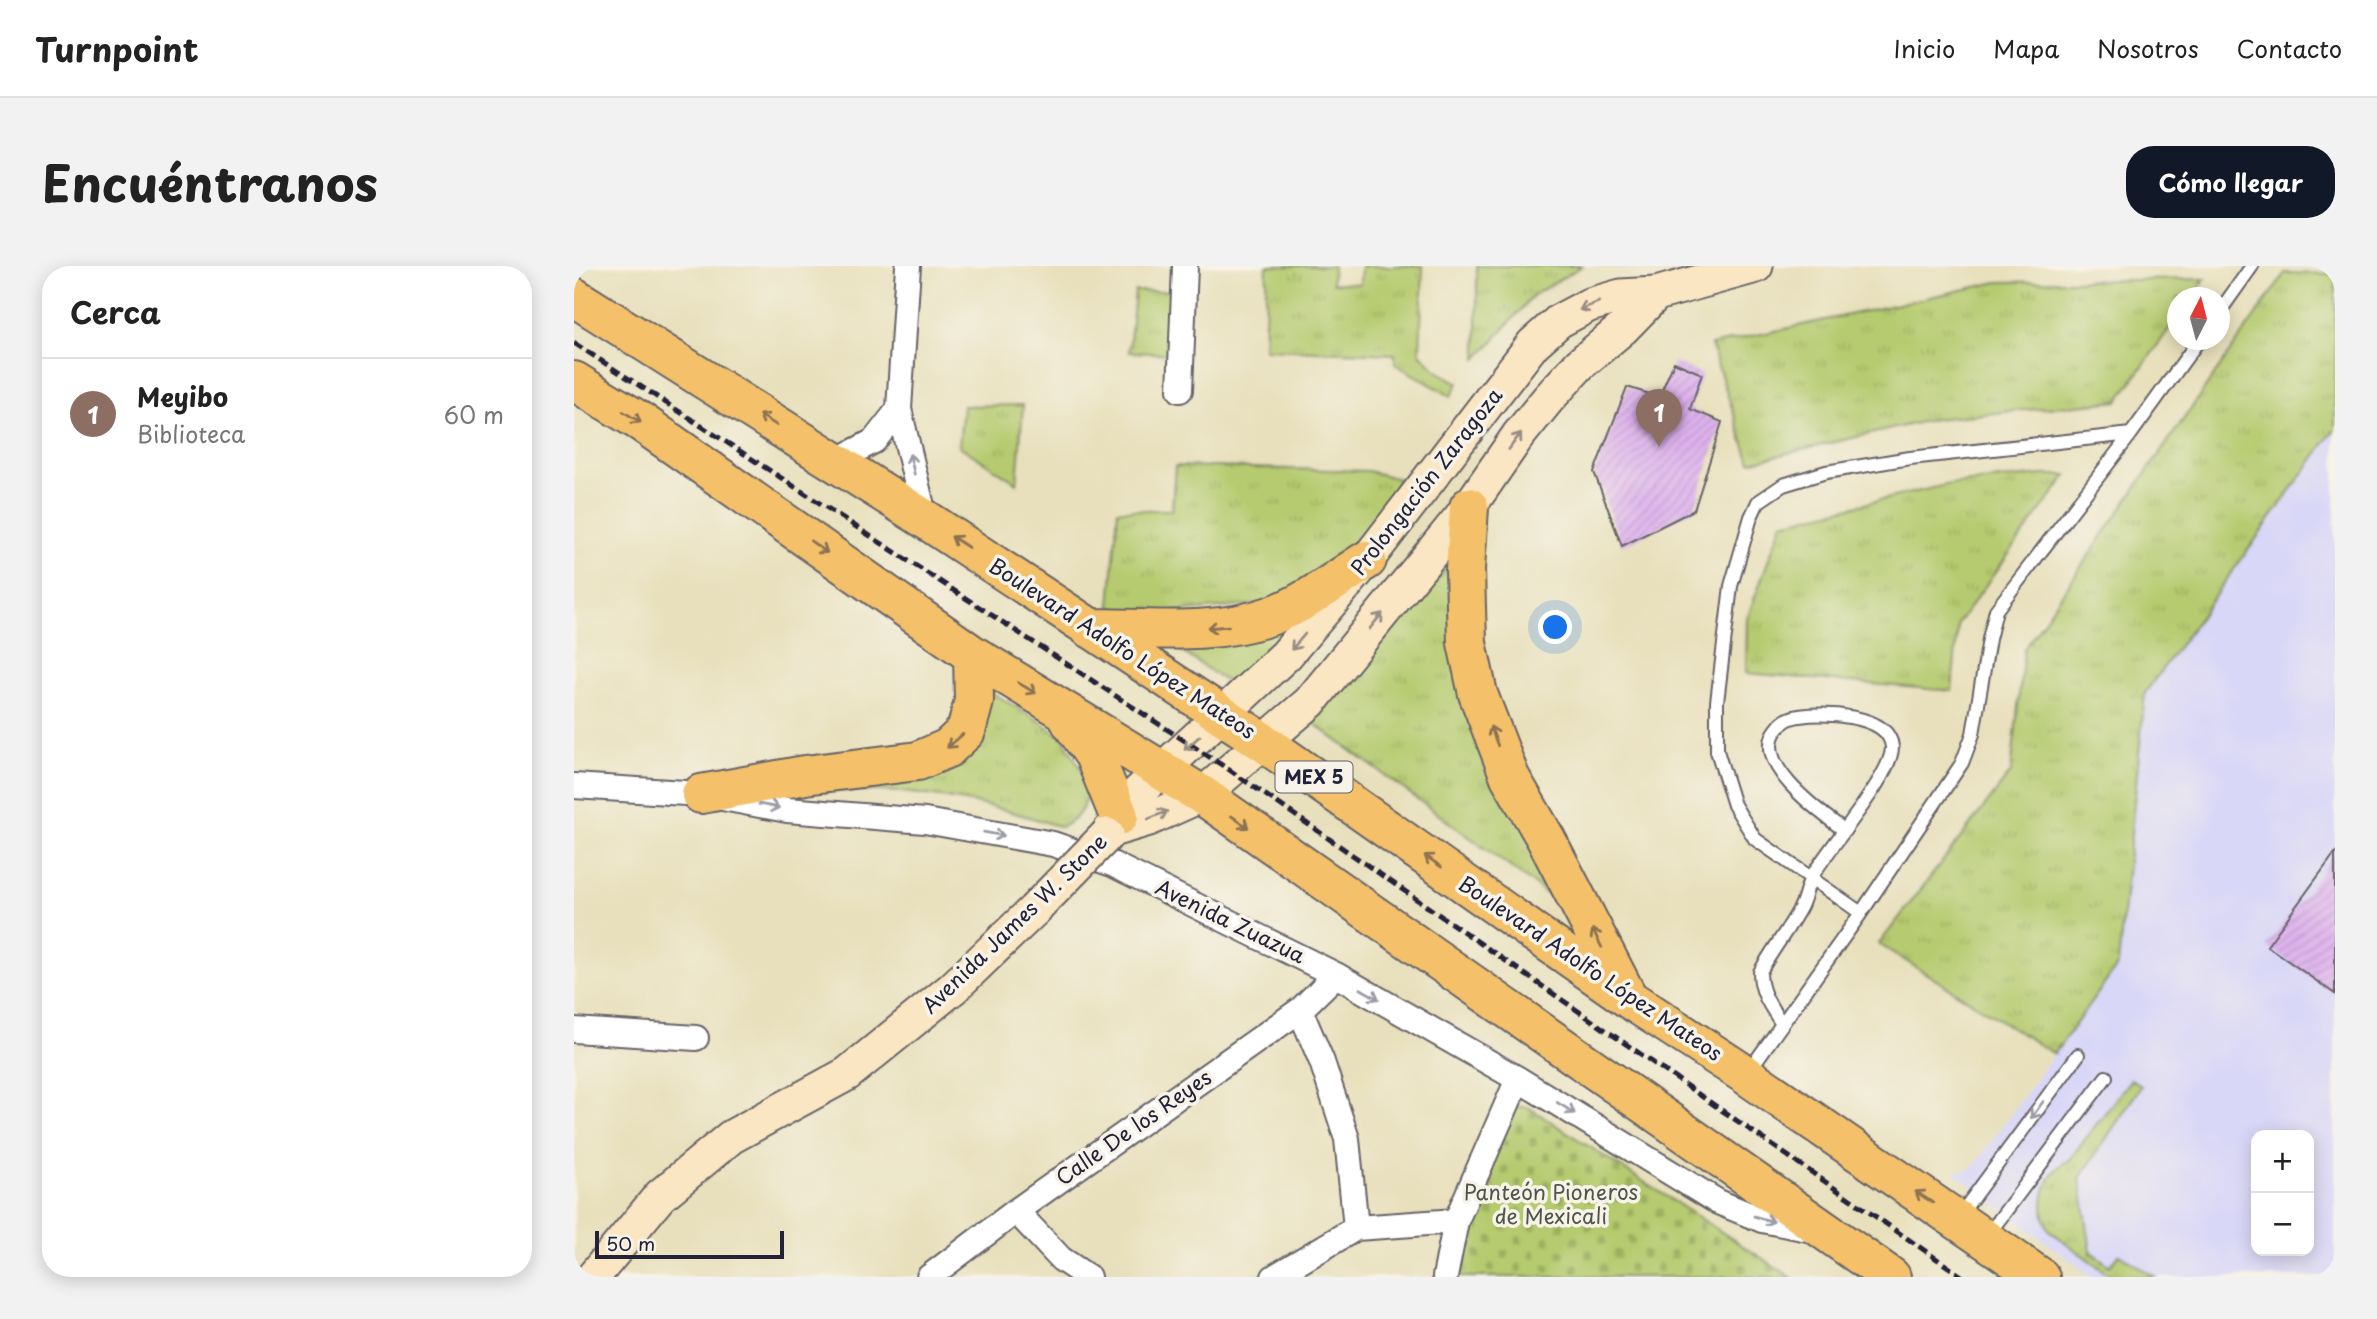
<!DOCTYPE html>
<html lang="es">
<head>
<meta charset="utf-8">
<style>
	:root { --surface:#fff; --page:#f2f2f2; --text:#222; --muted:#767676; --line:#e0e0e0; --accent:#111827 }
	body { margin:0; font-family:"Playpen Sans",sans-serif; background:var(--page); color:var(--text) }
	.controls { position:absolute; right:21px; bottom:21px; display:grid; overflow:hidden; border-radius:14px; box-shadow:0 4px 18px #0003 }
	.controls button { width:63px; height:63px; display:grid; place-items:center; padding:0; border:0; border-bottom:2px solid var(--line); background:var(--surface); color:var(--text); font:35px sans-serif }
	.compass { position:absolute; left:1593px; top:21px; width:63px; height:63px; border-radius:50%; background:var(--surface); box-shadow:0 4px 18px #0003; rotate:6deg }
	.scale { position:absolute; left:21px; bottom:18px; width:189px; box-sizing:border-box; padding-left:7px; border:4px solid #22223b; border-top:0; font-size:19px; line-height:24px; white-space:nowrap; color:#22223b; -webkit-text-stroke:5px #f7f3e8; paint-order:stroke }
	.you { position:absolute; left:982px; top:362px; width:24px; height:24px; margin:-18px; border:5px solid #fff; border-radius:50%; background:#1a73e8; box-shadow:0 0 0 10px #1a73e833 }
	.badge { display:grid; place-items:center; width:46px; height:46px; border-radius:50%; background:var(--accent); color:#fff; font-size:23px; font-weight:700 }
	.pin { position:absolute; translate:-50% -58px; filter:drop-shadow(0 2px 4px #0008) }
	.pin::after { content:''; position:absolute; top:37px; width:24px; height:21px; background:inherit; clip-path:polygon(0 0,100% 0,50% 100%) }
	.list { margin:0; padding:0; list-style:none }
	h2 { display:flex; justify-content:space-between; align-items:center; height:91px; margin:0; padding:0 28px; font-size:30px }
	h2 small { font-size:23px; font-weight:400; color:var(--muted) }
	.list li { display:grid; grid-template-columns:46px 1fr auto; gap:21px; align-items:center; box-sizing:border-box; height:112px; padding:0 28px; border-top:2px solid var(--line) }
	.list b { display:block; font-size:26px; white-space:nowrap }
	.list p { margin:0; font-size:23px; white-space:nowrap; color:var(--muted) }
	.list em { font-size:23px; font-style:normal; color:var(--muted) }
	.map { position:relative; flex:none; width:1761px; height:1011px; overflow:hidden; border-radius:28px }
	header { display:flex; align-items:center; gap:42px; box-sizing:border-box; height:98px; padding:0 35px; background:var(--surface); border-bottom:2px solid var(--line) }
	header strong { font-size:33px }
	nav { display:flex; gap:38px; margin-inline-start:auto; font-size:24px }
	.intro { display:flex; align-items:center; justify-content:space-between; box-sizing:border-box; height:168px; padding:0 42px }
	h1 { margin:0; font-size:49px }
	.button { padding:18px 32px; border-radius:28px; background:var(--accent); color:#fff; font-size:24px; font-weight:700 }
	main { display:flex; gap:42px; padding:0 42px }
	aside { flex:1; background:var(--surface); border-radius:28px; box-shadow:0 4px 18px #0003 }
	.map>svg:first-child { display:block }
</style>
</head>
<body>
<header>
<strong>Turnpoint</strong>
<nav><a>Inicio</a><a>Mapa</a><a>Nosotros</a><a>Contacto</a></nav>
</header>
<div class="intro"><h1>Encuéntranos</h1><a class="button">Cómo llegar</a></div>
<main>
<aside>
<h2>Cerca<small></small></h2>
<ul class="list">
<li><span class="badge" style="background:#8d6e63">1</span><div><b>Meyibo</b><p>Biblioteca</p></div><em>60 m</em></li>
</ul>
</aside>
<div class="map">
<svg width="1761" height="1011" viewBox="0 0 1761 1011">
	<defs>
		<pattern id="grass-tufts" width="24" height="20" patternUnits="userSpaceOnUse" patternTransform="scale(1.75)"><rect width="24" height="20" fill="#b6cb6f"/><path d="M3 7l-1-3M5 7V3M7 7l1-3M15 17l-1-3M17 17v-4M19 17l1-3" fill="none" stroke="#9cae61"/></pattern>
		<pattern id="cemetery-stones" width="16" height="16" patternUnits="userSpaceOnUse" patternTransform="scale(1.75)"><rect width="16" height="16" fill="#b6cb6f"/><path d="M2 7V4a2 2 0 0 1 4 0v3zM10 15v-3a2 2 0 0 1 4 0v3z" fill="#9cae61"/></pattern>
		<pattern id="building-hatch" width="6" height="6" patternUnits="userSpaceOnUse" patternTransform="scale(1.75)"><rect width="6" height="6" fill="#ddb1ed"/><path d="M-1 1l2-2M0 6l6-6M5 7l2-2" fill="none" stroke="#bd98cc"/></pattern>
	</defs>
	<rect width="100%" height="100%" fill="#f7f3e8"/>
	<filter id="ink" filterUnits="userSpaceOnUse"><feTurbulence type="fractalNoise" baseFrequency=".0143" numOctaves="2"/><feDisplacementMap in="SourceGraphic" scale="14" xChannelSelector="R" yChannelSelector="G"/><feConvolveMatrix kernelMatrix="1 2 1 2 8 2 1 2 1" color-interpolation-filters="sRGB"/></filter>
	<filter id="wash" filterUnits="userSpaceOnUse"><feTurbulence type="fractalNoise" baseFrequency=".00686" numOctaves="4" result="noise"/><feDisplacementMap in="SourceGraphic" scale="28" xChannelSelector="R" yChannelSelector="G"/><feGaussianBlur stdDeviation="1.57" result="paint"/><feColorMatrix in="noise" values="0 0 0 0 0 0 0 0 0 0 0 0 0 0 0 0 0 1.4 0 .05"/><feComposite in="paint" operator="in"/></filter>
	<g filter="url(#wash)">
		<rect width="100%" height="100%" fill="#e8e0bc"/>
		<path fill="#d9d7f7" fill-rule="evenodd" d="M1761,163v848h-243l-138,-104 18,-5 146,-203 27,-272zM1682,869h53v116h-53z"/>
		<path fill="url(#grass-tufts)" stroke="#6c7655" stroke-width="2" d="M693,0h66l-1,17 28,1 1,-18h62l-3,87 17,18 21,12 -7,13 -56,-32v-10l-131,-5z
			M903,0h105l-48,29 -57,64z
			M1711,7l50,1v155l-190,264 -27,272 -64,89 -175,-110 132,-172 13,-123z
			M1631,13l-13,18 -14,1 -1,20 -59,83 -184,18 -184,43 -39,-117 287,-63z
			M561,25h49l-5,63 -50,-2z
			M449,139l-6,78 -58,-37 4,-40z
			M601,200l193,5 31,8 -14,28 -31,44 -80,52 -144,13 -20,-10 8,-96h54z
			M1470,209h23l-109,148 -6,68 -206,-18 1,-54 35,-96 168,-39z
			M876,299l115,342 -253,-185z
			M413,424l51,30 25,18 27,47c-5,19 -9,34 -29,42 -48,-16 -101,-29 -151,-34 -43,-4 -86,-2 -129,-2l125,-15z
			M1557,813l10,7 -61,92 11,74 19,14 9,-12 36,23h-43l-62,-46c-12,-19 -8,-51 10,-65 3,-3 7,-4 10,-7z"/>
		<path fill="url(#cemetery-stones)" stroke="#6c7655" stroke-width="2" d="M939,841h15l263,170h-338l11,-52z"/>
		<path fill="#b6cb6f" stroke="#6c7655" stroke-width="2" d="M750,335l-90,86 -69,-47z"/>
		<g id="blocks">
			<path fill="url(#building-hatch)" d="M1100,96l28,12 -12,35 32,13 -28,88 -72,36 -28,-74 33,-85 32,10z
				M1761,587v141l-68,-48z"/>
		</g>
	</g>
	<g filter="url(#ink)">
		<use href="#blocks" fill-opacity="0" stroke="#676468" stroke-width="2"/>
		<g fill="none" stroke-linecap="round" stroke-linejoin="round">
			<defs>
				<path id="service" d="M1646,45l32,-45
					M1287,647l-106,-74 -21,-34 -17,-54v-49l14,-116 20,-69 7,-15 25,-17 43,-13 84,-14 221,-24
					M1208,758c-11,-17 -22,-31 -22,-52 12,-22 28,-42 40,-64 5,-9 6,-20 11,-30 16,-29 82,-103 81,-131 -3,-34 -69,-34 -93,-31 -9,1 -17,6 -22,13 -27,34 44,84 67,101
					M1174,806l113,-159 101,-150 11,-29 16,-95 7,-29 135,-176 68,-94
					M1386,949l118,-160
					M1413,970l119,-159"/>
				<path id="minor" d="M334,0l-9,143 26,110
					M606,124l5,-124
					M260,196l40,-21 25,-32
					M0,520l127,8 86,16 138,11 128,23 59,20 224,111 182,104 200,123 44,18 51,10
					M726,744l22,52 25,77 9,89
					M0,764l122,8
					M442,945l45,48 27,18
					M355,1011l87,-66 284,-201 36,-35
					M700,1011l82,-49 100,-7
					M871,1011l11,-56 62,-142"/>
				<path id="secondary" d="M538,564l37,-11 53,-24 108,-93 159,-195 49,-71 30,-37 32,-35 43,-36 33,-34
					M533,569l28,-40 151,-140 81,-95 166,-216 26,-23 30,-16 32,-9 35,-2 100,-28
					M19,1011l67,-81 71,-59 116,-63 106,-86 81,-78"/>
				<path id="primary" d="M0,31l351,222 338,223 366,257 117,76 294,202
					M0,115l67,41 332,233 229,140 689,482
					M895,241l-4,63 2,73 11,51 32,83 36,62 80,155
					M515,362c59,0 125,8 181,-12 35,-12 67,-37 97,-56
					M496,455l24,34 25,61
					M127,528l104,-19 113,-14 30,-13 18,-17 8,-30 -1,-46"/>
			</defs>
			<use href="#service" stroke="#676468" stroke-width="16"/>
			<use href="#minor" stroke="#676468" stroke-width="28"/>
			<use href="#secondary" stroke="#676468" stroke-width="37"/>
			<use href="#primary" stroke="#676468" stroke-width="42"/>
			<use href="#service" stroke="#fff" stroke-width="12"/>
			<use href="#minor" stroke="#fff" stroke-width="24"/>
			<use href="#secondary" stroke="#fbe6c3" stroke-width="33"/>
			<use href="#primary" stroke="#f4c16a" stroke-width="38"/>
			<path stroke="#22223b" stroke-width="5" stroke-dasharray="10 5" stroke-linecap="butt" d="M0,77l657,428 732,506"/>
			<defs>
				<path id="secondary-bridge" d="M460,644l73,-75"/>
			</defs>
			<use href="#secondary-bridge" stroke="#676468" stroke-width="37" stroke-linecap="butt"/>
			<use href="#secondary-bridge" stroke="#fbe6c3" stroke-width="33"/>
		</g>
		<defs><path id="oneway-shaft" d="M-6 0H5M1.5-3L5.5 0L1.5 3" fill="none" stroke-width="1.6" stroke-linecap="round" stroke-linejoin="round" transform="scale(1.75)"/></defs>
		<g stroke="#998e86">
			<use href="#oneway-shaft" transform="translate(1015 40) rotate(157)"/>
			<use href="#oneway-shaft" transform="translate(941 175) rotate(-54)"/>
			<use href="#oneway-shaft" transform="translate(802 355) rotate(-51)"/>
			<use href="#oneway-shaft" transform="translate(724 376) rotate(131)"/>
			<use href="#oneway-shaft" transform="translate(618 477) rotate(138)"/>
			<use href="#oneway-shaft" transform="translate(584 549) rotate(-22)"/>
		</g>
		<g stroke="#8b7252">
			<use href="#oneway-shaft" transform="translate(58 151) rotate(32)"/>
			<use href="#oneway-shaft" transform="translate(194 154) rotate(-148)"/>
			<use href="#oneway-shaft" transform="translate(386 276) rotate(-147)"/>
			<use href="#oneway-shaft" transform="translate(245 281) rotate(35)"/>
			<use href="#oneway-shaft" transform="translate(644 361) rotate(175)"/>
			<use href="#oneway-shaft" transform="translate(453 422) rotate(31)"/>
			<use href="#oneway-shaft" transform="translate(920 470) rotate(-111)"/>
			<use href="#oneway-shaft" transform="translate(381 475) rotate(139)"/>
			<use href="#oneway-shaft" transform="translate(666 556) rotate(35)"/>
			<use href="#oneway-shaft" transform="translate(859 595) rotate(-145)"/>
			<use href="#oneway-shaft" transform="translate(1023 672) rotate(-117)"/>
			<use href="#oneway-shaft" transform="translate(1350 931) rotate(-146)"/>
		</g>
		<g stroke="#9c9ca7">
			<use href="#oneway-shaft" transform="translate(338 198) rotate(-103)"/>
			<use href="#oneway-shaft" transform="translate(195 540) rotate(10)"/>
			<use href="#oneway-shaft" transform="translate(420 568) rotate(10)"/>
			<use href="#oneway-shaft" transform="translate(796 728) rotate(30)"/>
			<use href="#oneway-shaft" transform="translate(992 842) rotate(32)"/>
			<use href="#oneway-shaft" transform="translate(1463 844) rotate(126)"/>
			<use href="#oneway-shaft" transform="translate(1190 953) rotate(16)"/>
		</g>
	</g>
	<g text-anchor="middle" stroke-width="7" stroke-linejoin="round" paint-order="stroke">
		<rect fill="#f7f3e8" stroke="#62616f" stroke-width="2" x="701.5" y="495.5" width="77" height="31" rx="5"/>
		<g font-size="19" font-weight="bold" fill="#22223b">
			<text x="740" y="518">MEX 5</text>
		</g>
		<g font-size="21" fill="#22223b" stroke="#f7f3e8">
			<text transform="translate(853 216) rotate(-52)" y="7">Prolongación Zaragoza</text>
			<text transform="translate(548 383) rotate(33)" y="7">Boulevard Adolfo López Mateos</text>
			<text transform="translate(656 656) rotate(26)" y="7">Avenida Zuazua</text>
			<text transform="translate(441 658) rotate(-44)" y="7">Avenida James W. Stone</text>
			<text transform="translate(1016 703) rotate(34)" y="7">Boulevard Adolfo López Mateos</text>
			<text transform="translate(560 862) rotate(-35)" y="7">Calle De los Reyes</text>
		</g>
		<g font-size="21" fill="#4e554b" stroke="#f7f3e8">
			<text x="977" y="934">Panteón Pioneros<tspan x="977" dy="24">de Mexicali</tspan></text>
		</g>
	</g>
</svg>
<div class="controls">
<button>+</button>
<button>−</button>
</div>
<svg class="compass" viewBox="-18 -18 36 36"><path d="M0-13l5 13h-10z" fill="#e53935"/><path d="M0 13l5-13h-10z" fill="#767676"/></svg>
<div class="scale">50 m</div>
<div class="you"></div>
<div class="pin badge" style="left:1085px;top:181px;background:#8d6e63">1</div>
</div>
</main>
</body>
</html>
